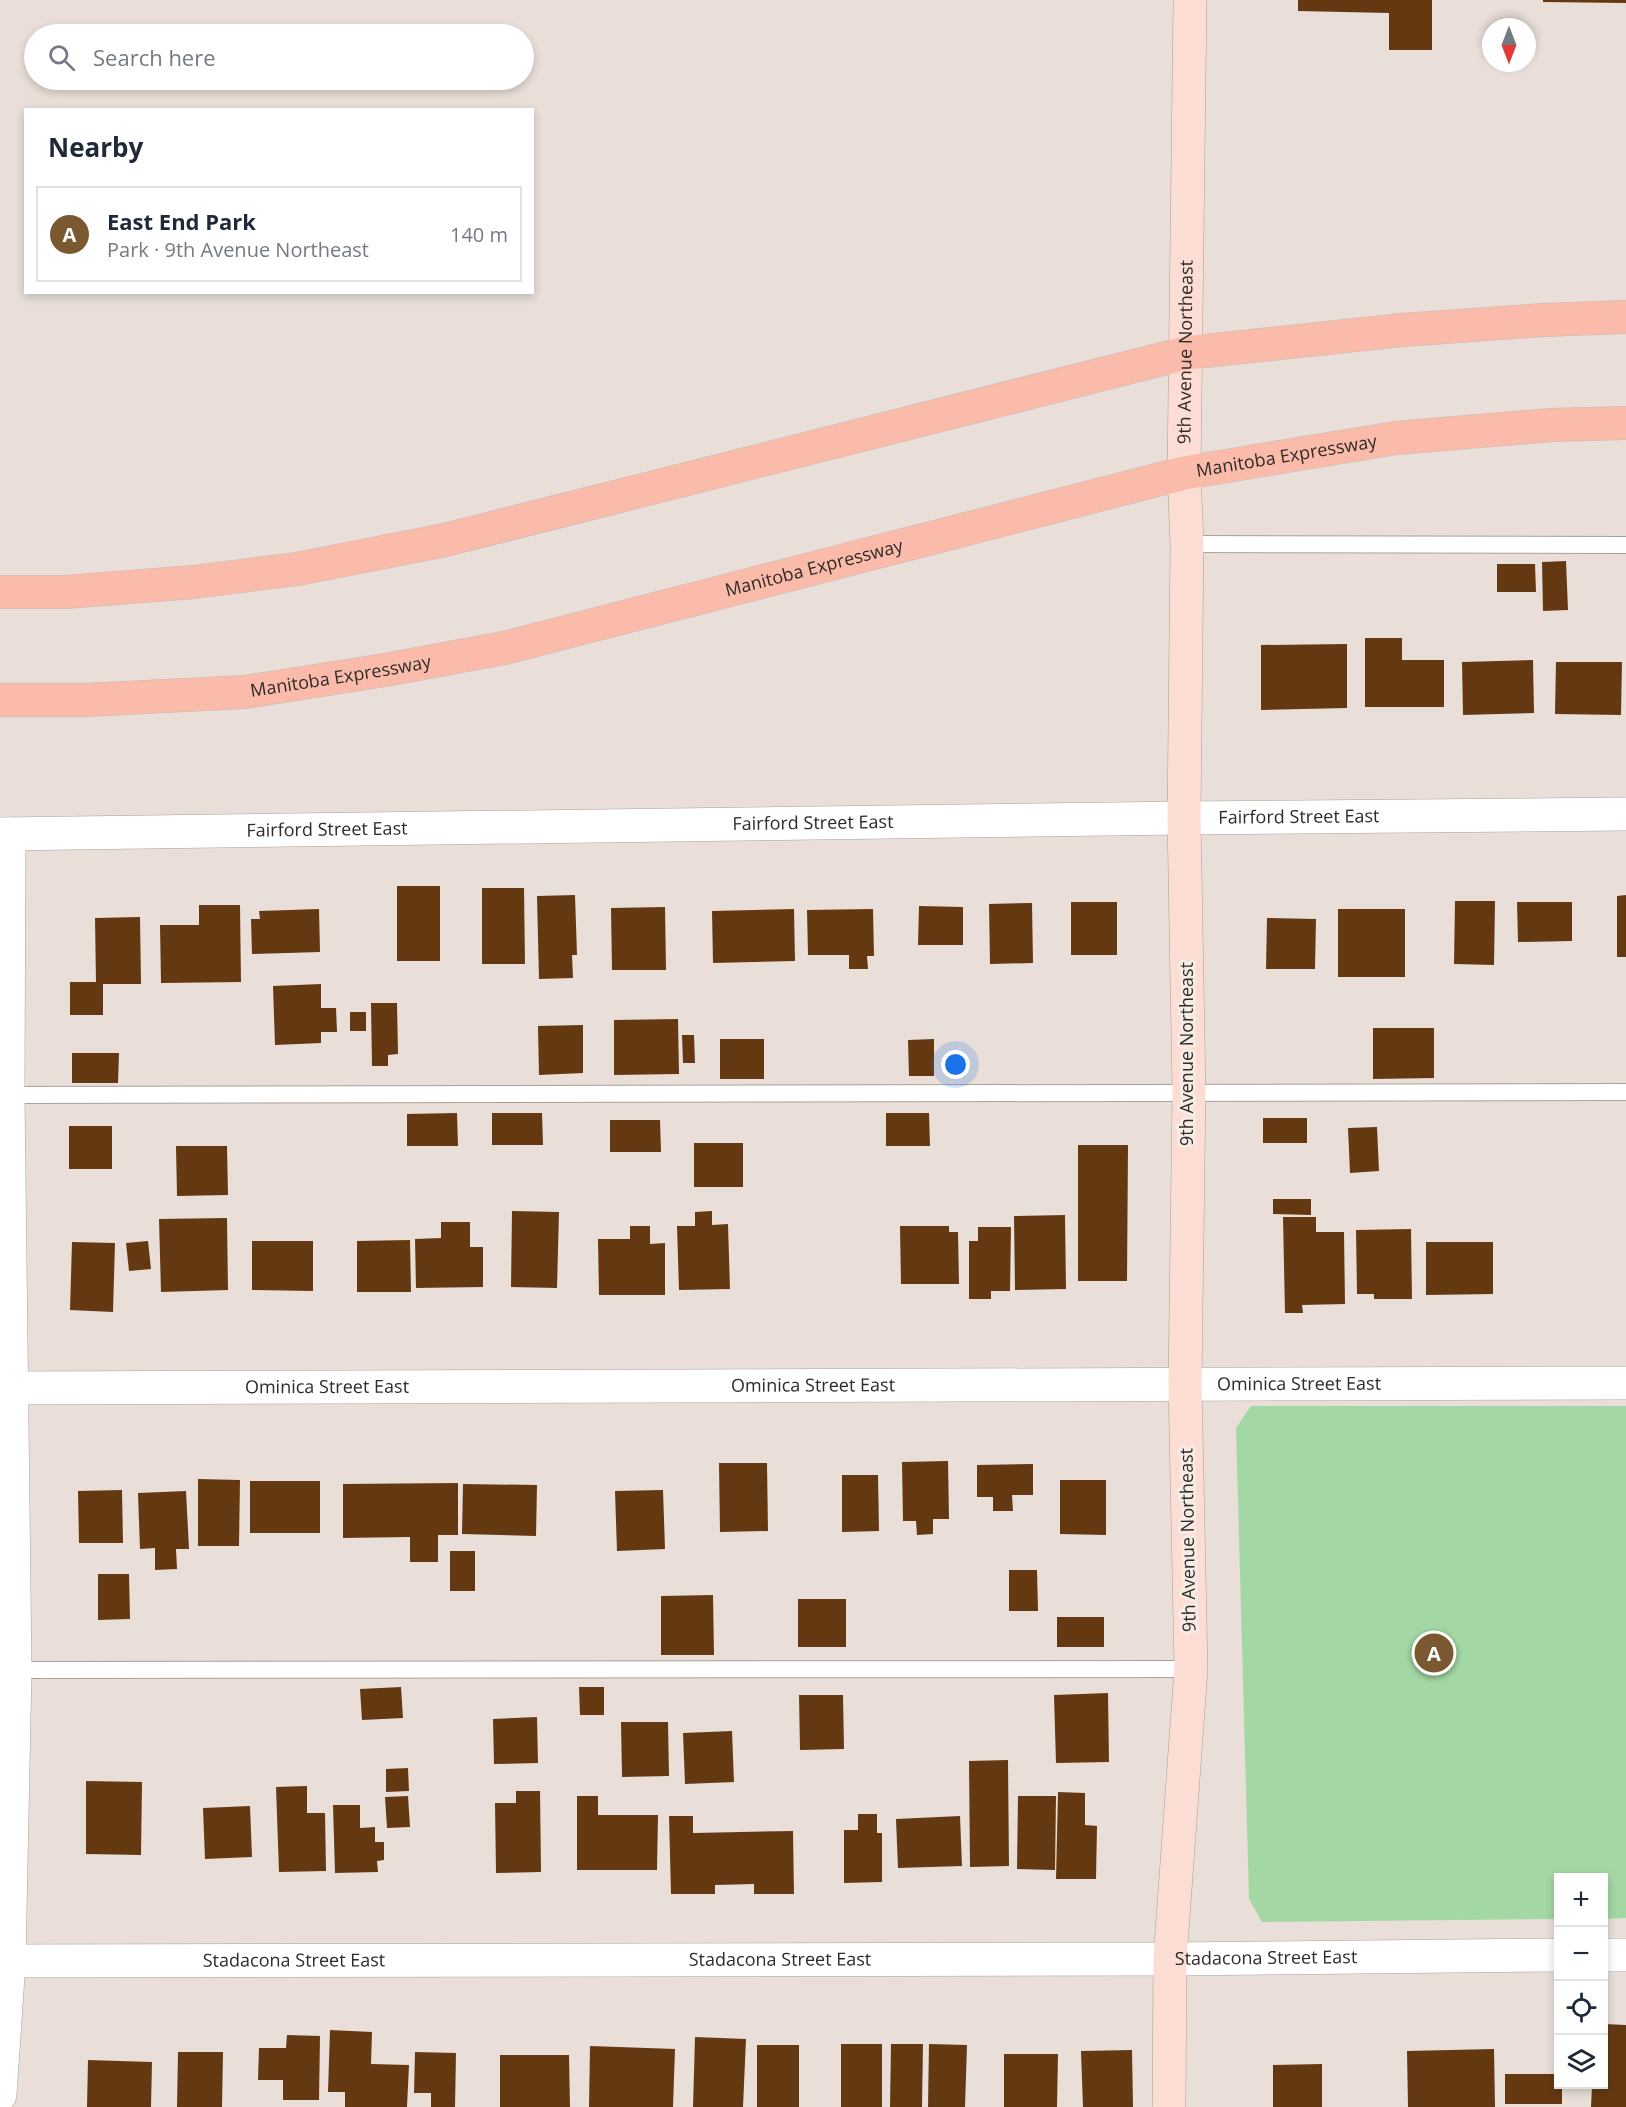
<!DOCTYPE html>
<html lang="en">
<head>
<meta charset="utf-8">
<style>
	:root { --surface:#fff; --page:#f2f2f3; --text:#1f2937; --muted:#747a83; --line:#e0e1e3; --accent:#7a5930 }
	body { margin:0; font-family:"Open Sans",sans-serif; background:var(--page); color:var(--text) }
	.controls { position:absolute; right:18px; bottom:18px; display:grid; overflow:hidden; border-radius:0px; box-shadow:0 3px 9px #0003 }
	.controls button { width:54px; height:54px; display:grid; place-items:center; padding:0; border:0; border-bottom:2px solid var(--line); background:var(--surface); color:var(--text); font:30px sans-serif }
	.compass { position:absolute; left:1482px; top:18px; width:54px; height:54px; border-radius:50%; background:var(--surface); box-shadow:0 3px 9px #0003; rotate:180deg }
	.you { position:absolute; left:956px; top:1065px; width:21px; height:21px; margin:-15px; border:4px solid #fff; border-radius:50%; background:#1a73e8; box-shadow:0 0 0 9px #1a73e833 }
	.badge { display:grid; place-items:center; width:39px; height:39px; border-radius:50%; background:var(--accent); color:#fff; font-size:20px; font-weight:700 }
	.pin { position:absolute; translate:-50% -50%; border:3px solid #fff; box-shadow:0 2px 6px #0006 }
	.list { margin:0; padding:0; list-style:none }
	h2 { display:flex; justify-content:space-between; align-items:center; height:78px; margin:0; padding:0 24px; font-size:26px }
	h2 small { font-size:20px; font-weight:400; color:var(--muted) }
	.list li { display:grid; grid-template-columns:39px 1fr auto; gap:18px; align-items:center; box-sizing:border-box; height:96px; margin:0 12px 12px; padding:0 12px; border:2px solid var(--line); border-radius:0px }
	.list b { display:block; font-size:22px; white-space:nowrap }
	.list p { margin:0; font-size:20px; white-space:nowrap; color:var(--muted) }
	.list em { font-size:20px; font-style:normal; color:var(--muted) }
	.icon { flex:none; width:33px; height:33px; fill:none; stroke:currentColor; stroke-width:2; stroke-linecap:round; stroke-linejoin:round }
	.map { position:relative; flex:none; width:1626px; height:2107px; overflow:hidden }
	.search { position:absolute; background:var(--surface); box-shadow:0 3px 9px #0003; left:24px; top:24px; width:510px; height:66px; display:flex; align-items:center; gap:15px; box-sizing:border-box; padding:0 21px; border-radius:33px; color:var(--muted); font-size:22px }
	.panel { position:absolute; background:var(--surface); box-shadow:0 3px 9px #0003; left:24px; top:108px; width:510px; height:186px; border-radius:0px }
	.map>svg:first-child { display:block }
</style>
</head>
<body>
<div class="map">
<svg width="1626" height="2107" viewBox="0 0 1626 2107">
	<rect width="100%" height="100%" fill="#e9dfd8"/>
	<path fill="#a3d8a4" d="M1251,1406h375v512l-22,1v-41h-46v41l-296,3 -13,-23 -13,-471z"/>
	<path fill="#643912" d="M1298,0h134v50h-43v-37l-91,-2z
		M1543,0h83v3l-83,-1z
		M1566,561l2,49 -25,1 -1,-49z
		M1497,564h38l1,28h-39z
		M1365,638h37v22h42v47h-79z
		M1347,644v64l-86,2v-65z
		M1533,660l1,53 -71,2 -1,-53z
		M1556,662h66l-1,53 -66,-1z
		M397,886h43v75h-43z
		M482,888h42l1,76h-43z
		M575,895l2,60h-5l1,23 -34,1 -2,-83z
		M1626,895v62h-9v-61z
		M1455,901h40l-1,64 -40,-1z
		M1071,902h46v53h-46z
		M1517,902h55v39l-54,1z
		M1032,903l1,60 -43,1 -1,-60z
		M199,905h41l1,77 -80,1 -1,-58h39z
		M919,906l44,1v38h-45z
		M665,907l1,63h-54l-1,-62z
		M319,909l1,43 -68,2 -1,-35h9l-1,-8z
		M794,909l1,52 -82,2 -1,-52z
		M873,909l1,47h-7l1,13h-19v-14h-41l-1,-45z
		M1338,909h67v68h-67z
		M140,917l1,67h-38v31h-33v-33h26l-1,-64z
		M1267,918l49,1 -1,50h-49z
		M321,984v24h15l1,24h-16v11l-46,2 -2,-59z
		M371,1003h26l1,51 -10,1v11h-16z
		M350,1012h16v19h-16z
		M678,1019l1,55 -65,1v-55z
		M583,1025v48l-44,2 -1,-49z
		M1373,1028h61v50l-61,1z
		M682,1035h12l1,28h-12z
		M720,1039h44v40h-44z
		M934,1039v37h-25l-1,-36z
		M72,1053h47l-1,30h-46z
		M457,1113l1,33h-51v-32z
		M492,1113h50l1,32h-51z
		M886,1113h43l1,33h-44z
		M1263,1118h44v25h-44z
		M610,1120h50l1,32h-51z
		M69,1126h43v43h-43z
		M1377,1127l2,44 -29,2 -2,-45z
		M694,1143h49v44h-49z
		M1078,1145h50l-1,136h-49z
		M176,1146h51l1,49 -51,1z
		M1273,1199h38v16l-38,-1z
		M512,1211l47,1 -2,76 -46,-1z
		M712,1211v14l16,-1 2,65 -51,1 -2,-64h18v-14z
		M1065,1215l1,74 -51,1 -1,-74z
		M1283,1217h33v15h28l1,72 -43,1 1,8h-18z
		M227,1218l1,72 -67,2 -2,-73z
		M441,1222h29v25h13v40l-67,1 -1,-49 26,-1z
		M630,1226h20v18l15,-1v52h-66l-1,-56h32z
		M900,1226h49v6h9l1,52h-58z
		M978,1227h33l-1,64h-19v8h-22v-58h9z
		M1411,1229l1,70h-38v-5h-17l-1,-64z
		M410,1240l1,52h-54v-51z
		M148,1241l3,28 -22,2 -3,-28z
		M252,1241h61v50l-61,-1z
		M72,1242l43,1 -2,69 -43,-2z
		M1426,1242h67v52l-67,1z
		M948,1461l1,58h-16v15l-16,1 -1,-14h-13l-1,-59z
		M719,1463h48l1,68 -48,1z
		M1033,1464v31h-21l1,16h-20v-14h-16v-32z
		M842,1475h36l1,56 -37,1z
		M198,1479l42,1 -1,66h-41z
		M1060,1480h46v55l-46,-1z
		M250,1481h70v52h-70z
		M458,1483v52h-20v27h-28v-25l-67,1v-54z
		M463,1484l74,1 -1,51 -74,-2z
		M122,1490l1,53h-44l-1,-52z
		M663,1490l2,59 -48,2 -2,-60z
		M186,1491l3,58h-13l1,20 -22,1v-22l-15,1 -2,-56z
		M450,1551h25v40h-25z
		M1009,1570h28l1,41h-29z
		M98,1574h31l1,45 -32,1z
		M713,1595l1,60h-53v-59z
		M798,1599h48v48h-48z
		M1057,1617h47v30h-47z
		M401,1687l2,31 -41,2 -2,-31z
		M579,1687h25v28h-24z
		M1108,1693l1,69 -53,1 -2,-68z
		M799,1695h44l1,54 -44,1z
		M537,1717l1,46 -44,1 -1,-45z
		M621,1722h47l1,54 -47,1z
		M732,1731l2,51 -49,2 -2,-51z
		M1008,1760l1,106 -39,1 -1,-106z
		M408,1768l1,23 -23,1v-23z
		M86,1781l56,1 -1,73 -55,-1z
		M307,1786v27h18l1,58 -47,1 -3,-85z
		M516,1791h24l1,81 -45,1 -1,-70h21z
		M1058,1792l27,1v32l12,1 -1,53h-40z
		M408,1796l2,31 -23,1 -2,-31z
		M577,1796h21v19h60l-1,55h-80z
		M1018,1796h38l-1,74 -38,-1z
		M333,1805h27v23l15,-1v15h9v18l-7,1 1,11 -43,1z
		M250,1806l2,51 -47,2 -2,-51z
		M858,1814h19v19h5v49l-38,1v-53h14z
		M669,1816h24v17l100,-2 1,63h-40v-10l-39,1v9h-44z
		M960,1816l2,50 -64,2 -2,-49z
		M1604,2024l22,1v82h-35l1,-21 10,1 2,-3z
		M330,2030l42,2 -1,32 38,1 -2,42h-62v-15h-17z
		M287,2035l33,1 -1,64h-36v-20h-25l1,-32h27z
		M695,2037l51,2 -3,68h-50z
		M841,2044h41v63h-41z
		M891,2044h32l-1,63h-32z
		M929,2044l38,1 -2,62h-37z
		M757,2045h42v62h-42z
		M590,2046l85,3 -2,58h-84z
		M1494,2049l1,58h-87l-1,-56z
		M1132,2050l1,57h-50l-2,-56z
		M178,2052h45l-1,55h-45z
		M415,2052l41,1 -1,54h-24v-14h-17z
		M1004,2054h54l-1,53h-53z
		M500,2055h69l1,52h-70z
		M88,2060l64,2 -1,45h-64z
		M1322,2064v43h-49v-42z
		M1505,2074h53v10h4v20h-57z"/>
	<g fill="none" stroke-linecap="round" stroke-linejoin="round">
		<defs>
			<path id="lane" d="M1187,544l439,1
				M4,1095l1622,-3
				M10,1670l1181,-1"/>
			<g id="street">
				<path id="s1" d="M0,834l1184,-16 442,-4"/>
				<path id="s2" d="M0,1388l1626,-5"/>
				<path d="M1604,1955h22"/>
				<path id="s3" d="M0,1961l1170,-2 388,-4"/>
				<path d="M0,2095l9,-134 6,-291 -7,-575 1,-261"/>
			</g>
			<g id="secondary">
				<path id="s4" d="M1169,2107l1,-148 21,-290 -6,-286 4,-291 -5,-274 3,-274 -3,-71 6,-473"/>
			</g>
			<g id="primary">
				<path d="M0,592h66l128,-10 103,-13 148,-29 741,-187 216,-23 141,-10 83,-3"/>
				<path id="s5" d="M0,700h85l160,-8 140,-22 119,-22 680,-175 212,-35 156,-13 74,-2"/>
			</g>
		</defs>
		<use href="#lane" stroke="#a9a099" stroke-width="18"/>
		<use href="#street" stroke="#a9a099" stroke-width="34"/>
		<use href="#secondary" stroke="#a9a099" stroke-width="34"/>
		<use href="#primary" stroke="#c1bfbe" stroke-width="34"/>
		<use href="#lane" stroke="#fff" stroke-width="16"/>
		<use href="#street" stroke="#fff" stroke-width="33"/>
		<use href="#secondary" stroke="#fcddd4" stroke-width="33"/>
		<use href="#primary" stroke="#fabbaa" stroke-width="33"/>
	</g>
	<g text-anchor="middle" stroke-width="6" stroke-linejoin="round" paint-order="stroke">
		<g font-size="18" fill="#2f2b28" stroke="#f6ece5">
			<text dy="6" stroke="none"><textPath href="#s4" startOffset="1756">9th Avenue Northeast</textPath></text>
			<text dy="6" stroke="none"><textPath href="#s5" startOffset="1314">Manitoba Expressway</textPath></text>
			<text dy="6" stroke="none"><textPath href="#s5" startOffset="828">Manitoba Expressway</textPath></text>
			<text dy="6" stroke="none"><textPath href="#s5" startOffset="342">Manitoba Expressway</textPath></text>
			<text dy="6" stroke="none"><textPath href="#s1" startOffset="1299">Fairford Street East</textPath></text>
			<text dy="6" stroke="none"><textPath href="#s1" startOffset="813">Fairford Street East</textPath></text>
			<text dy="6" stroke="none"><textPath href="#s1" startOffset="327">Fairford Street East</textPath></text>
			<text transform="translate(1187 1054) rotate(-90)" y="6">9th Avenue Northeast</text>
			<text dy="6" stroke="none"><textPath href="#s2" startOffset="1299">Ominica Street East</textPath></text>
			<text dy="6" stroke="none"><textPath href="#s2" startOffset="813">Ominica Street East</textPath></text>
			<text dy="6" stroke="none"><textPath href="#s2" startOffset="327">Ominica Street East</textPath></text>
			<text transform="translate(1188 1540) rotate(-91)" y="6">9th Avenue Northeast</text>
			<text dy="6" stroke="none"><textPath href="#s3" startOffset="1266">Stadacona Street East</textPath></text>
			<text dy="6" stroke="none"><textPath href="#s3" startOffset="780">Stadacona Street East</textPath></text>
			<text dy="6" stroke="none"><textPath href="#s3" startOffset="294">Stadacona Street East</textPath></text>
		</g>
	</g>
</svg>
<div class="controls">
<button>+</button>
<button>−</button>
<button><svg class="icon" aria-label="locate" viewBox="0 0 24 24"><circle cx="12" cy="12" r="6"/><path d="M12 2v4M12 18v4M2 12h4M18 12h4"/></svg></button>
<button><svg class="icon" aria-label="layers" viewBox="0 0 24 24"><path d="M12 4l9 5-9 5-9-5zM3 14l9 5 9-5"/></svg></button>
</div>
<svg class="compass" viewBox="-18 -18 36 36"><path d="M0-13l5 13h-10z" fill="#e53935"/><path d="M0 13l5-13h-10z" fill="#747a83"/></svg>
<div class="you"></div>
<div class="pin badge" style="left:1434px;top:1653px">A</div>
<div class="search"><svg class="icon" aria-label="search" viewBox="0 0 24 24"><circle cx="10" cy="10" r="6"/><path d="M15 15l6 6"/></svg>Search here</div>
<section class="panel">
<h2>Nearby<small></small></h2>
<ul class="list">
<li><span class="badge">A</span><div><b>East End Park</b><p>Park · 9th Avenue Northeast</p></div><em>140 m</em></li>
</ul>
</section>
</div>
</body>
</html>
